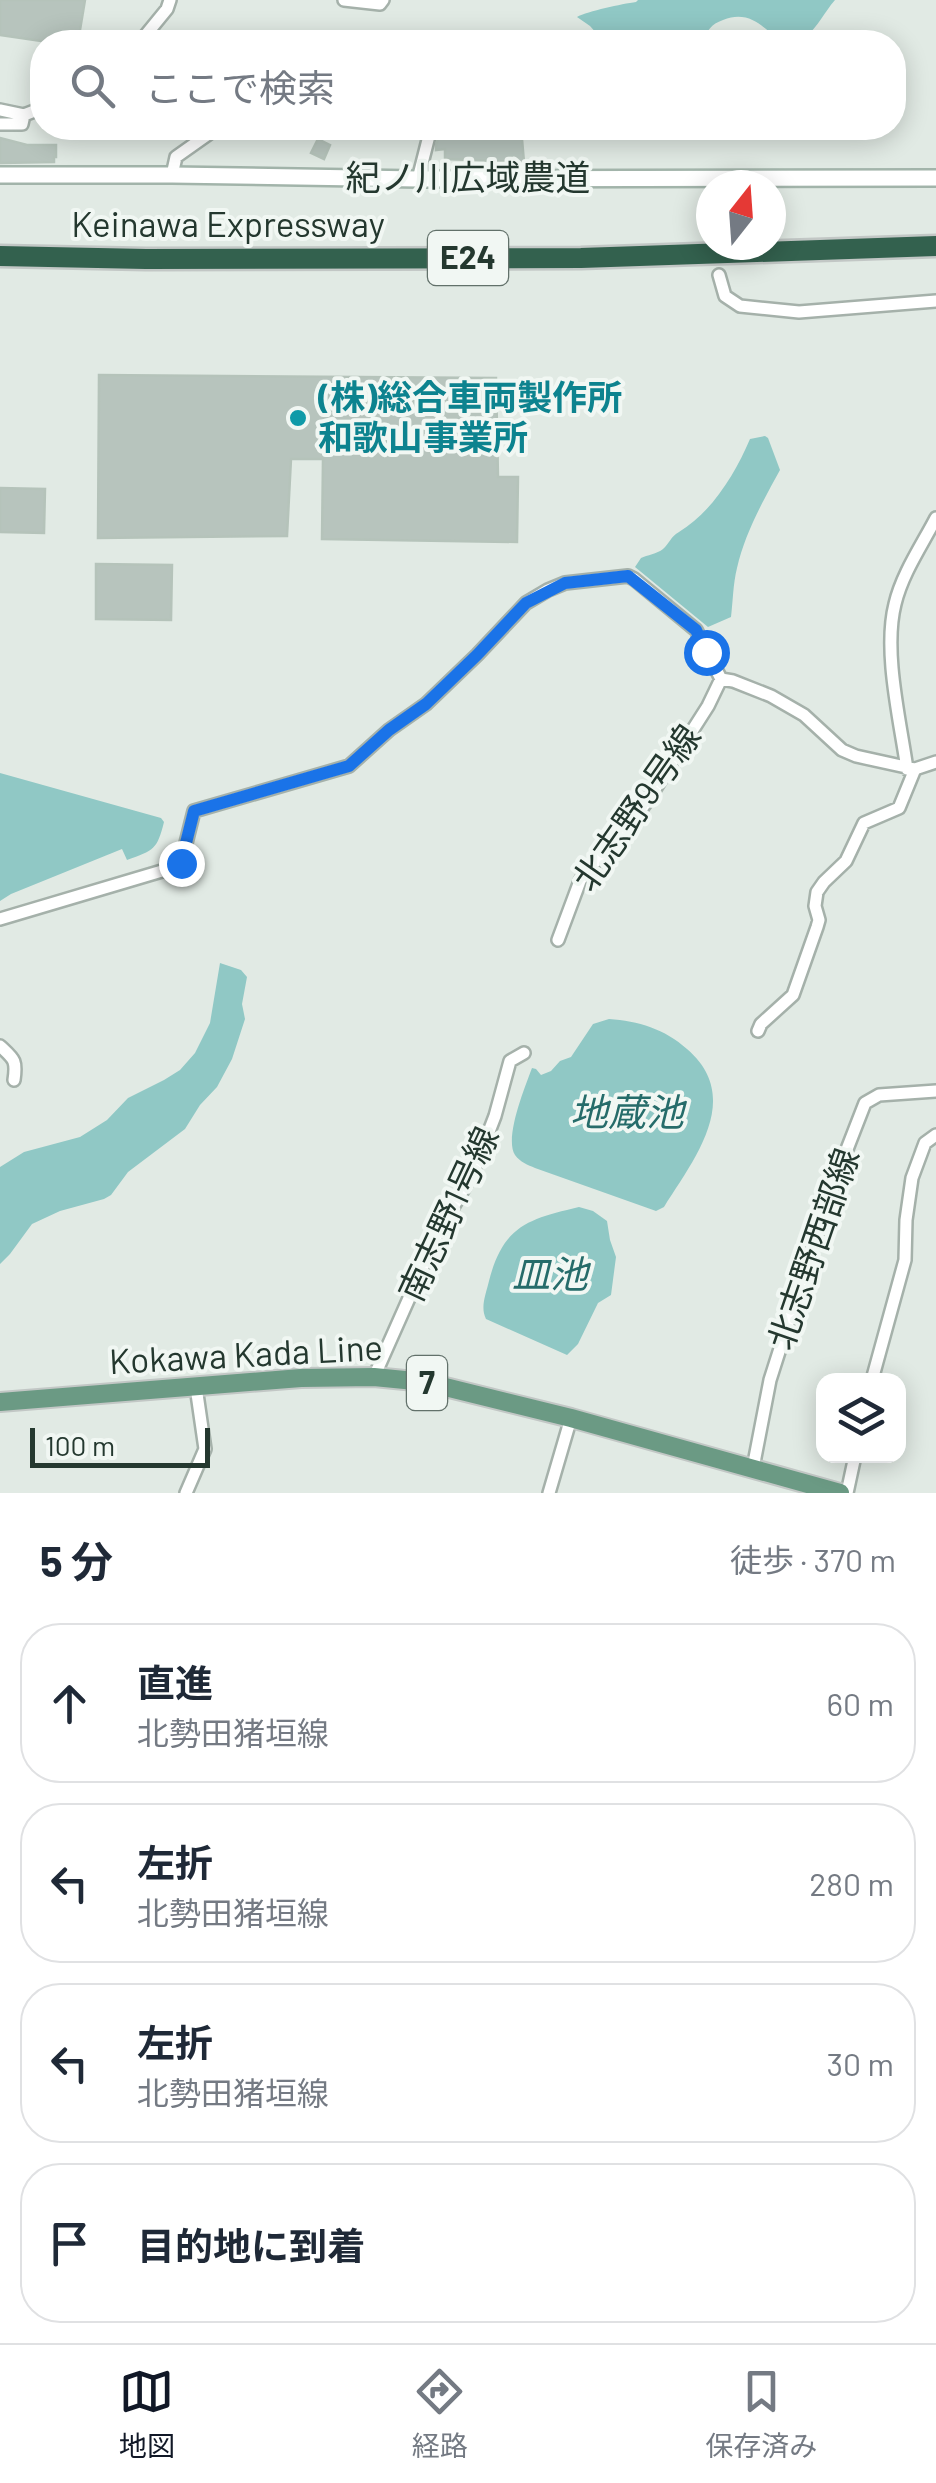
<!DOCTYPE html>
<html lang="ja">
<head>
<meta charset="utf-8">
<style>
	:root { --surface:#fff; --page:#f2f2f3; --text:#1f2937; --muted:#747a83; --line:#e0e1e3; --accent:#111827 }
	body { margin:0; font-family:Barlow,"Noto Sans JP",sans-serif; background:var(--page); color:var(--text) }
	.controls { position:absolute; right:30px; bottom:30px; display:grid; overflow:hidden; border-radius:20px; box-shadow:0 5px 25px #0003 }
	.controls button { width:90px; height:90px; display:grid; place-items:center; padding:0; border:0; border-bottom:2px solid var(--line); background:var(--surface); color:var(--text); font:50px sans-serif }
	.compass { position:absolute; left:696px; top:170px; width:90px; height:90px; border-radius:50%; background:var(--surface); box-shadow:0 5px 25px #0003; rotate:17deg }
	.scale { position:absolute; left:30px; bottom:25px; width:180px; box-sizing:border-box; padding-left:10px; border:5px solid #24382f; border-top:0; font-size:28px; line-height:35px; white-space:nowrap; color:#24382f; -webkit-text-stroke:8px #f1f7f3; paint-order:stroke }
	.stop { position:absolute; width:30px; height:30px; margin:-22px; border:8px solid #1a73e8; border-radius:50%; background:#fff }
	.stop.end { background:#1a73e8; border-color:#fff; box-shadow:0 2px 10px #0008 }
	.list { margin:0; padding:0; list-style:none }
	h2 { display:flex; justify-content:space-between; align-items:center; height:130px; margin:0; padding:0 40px; font-size:42px }
	h2 small { font-size:32px; font-weight:400; color:var(--muted) }
	.list li { display:grid; grid-template-columns:65px 1fr auto; gap:30px; align-items:center; box-sizing:border-box; height:160px; margin:0 20px 20px; padding:0 20px; border:2px solid var(--line); border-radius:40px }
	.list b { display:block; font-size:38px; white-space:nowrap }
	.list p { margin:0; font-size:32px; white-space:nowrap; color:var(--muted) }
	.list em { font-size:32px; font-style:normal; color:var(--muted) }
	.icon { flex:none; width:55px; height:55px; fill:none; stroke:currentColor; stroke-width:2; stroke-linecap:round; stroke-linejoin:round }
	.map { position:relative; flex:none; width:936px; height:1493px; overflow:hidden }
	.search { position:absolute; background:var(--surface); box-shadow:0 5px 25px #0003; left:30px; right:30px; top:30px; height:110px; display:flex; align-items:center; gap:25px; box-sizing:border-box; padding:0 35px; border-radius:40px; color:var(--muted); font-size:38px }
	.sheet { height:850px; background:var(--surface) }
	nav { display:flex; justify-content:space-around; align-items:center; box-sizing:border-box; height:140px; border-top:2px solid var(--line); background:var(--surface); font-size:28px; color:var(--muted) }
	nav a { display:grid; justify-items:center; gap:5px }
	nav .on { color:var(--accent) }
	.map>svg:first-child { display:block }
</style>
</head>
<body>
<div class="map">
<svg width="936" height="1493" viewBox="0 0 936 1493">
	<rect width="100%" height="100%" fill="#e1eae4"/>
	<path fill="#90c8c5" d="M638,0h197c-11,12 -22,37 -39,42 -24,7 -35,-37 -73,-22 -12,4 -16,11 -21,22h-98l-14,-16 -13,-9c11,-6 45,-13 59,-15z
		M765,436l3,2 12,32c-17,31 -35,63 -43,98 -4,16 -4,33 -6,49l-23,10 -73,-60 6,-9c6,-3 16,-4 22,-9 6,-5 8,-13 16,-17 33,-20 56,-58 71,-93z
		M0,773l161,45 3,4c-7,28 -10,28 -37,38l-5,-11 -111,45 -11,7z
		M220,963l21,7 6,7 -5,27 3,15 -13,40 -15,28 -17,18 -15,24 -57,43 -17,23 -7,4 -44,12 -28,13 -22,30 -10,10v-97l24,-15 56,-15 27,-17 21,-22 36,-18 16,-10 15,-17 15,-30z
		M609,1019c29,2 56,10 78,30 57,49 7,110 -23,158l-8,4 -121,-43c-7,-3 -15,-6 -20,-13 -11,-17 10,-68 17,-87l4,1 5,6 10,-4 9,-10 11,-4 22,-33z
		M579,1207l14,4 14,10 3,19 6,17 -5,38 -13,8 -20,41 -11,11 -81,-36c-6,-12 0,-25 3,-38 14,-55 39,-62 90,-74z"/>
	<path fill="#b7c4bd" stroke="#b5c3ba" stroke-width="2.5" d="M0,0h85l-7,42h-30l-48,-7z
		M446,128h75l3,34 -79,-3v-10l-9,1v-5l4,-13h6z
		M0,138l27,7h29v12h-2v5l-54,1z
		M318,139l12,6 -6,14 -13,-6z
		M99,375l397,3 2,99h20l-1,65 -195,-3 1,-80h-32l-4,77 -189,2z
		M0,488l45,1 -1,44 -44,-1z
		M96,564l76,1 -1,55 -75,-1z"/>
	<g fill="none" stroke-linecap="round" stroke-linejoin="round">
		<defs>
			<path id="street" d="M344,0l36,4 3,-4
				M140,42l27,-33 3,-9
				M0,110l24,5
				M0,124h22l2,-9 18,-7
				M172,175l4,-18 41,-29
				M418,179l13,-51
				M719,275l6,21 15,10 59,6 137,-11
				M907,769c-7,-49 -24,-118 -12,-165 7,-30 27,-59 41,-86
				M0,919l172,-51 9,-5 13,-52 155,-45 40,-36 37,-26 51,-49 49,-52 22,-13 17,-7 63,-7 6,3 62,51 25,49 12,2 38,15 33,19 38,35 14,6 59,13 21,-7
				M558,940l22,-59 6,-10 37,-37 25,-34 60,-94 13,-27
				M758,1031l3,-7 32,-29 24,-68 2,-7 -4,-14 2,-14 7,-10 22,-21 18,-38 35,-15 16,-39
				M0,1046c14,13 17,14 14,34
				M374,1377l64,-144 35,-60 22,-57 15,-55 14,-8
				M872,1380l33,-120 1,-40 6,-42 13,-35 11,-8
				M753,1468l17,-88 58,-182 37,-95 14,-8 57,-4
				M186,1493l19,-44 -9,-62
				M549,1493l22,-75
				M847,1493l8,-37"/>
			<path id="secondary" d="M0,175h172l246,4 518,-1"/>
			<path id="primary" d="M0,1402l301,-24 73,-1 51,5 146,36 269,75"/>
			<path id="highway" d="M0,256l146,3 435,-1 355,-12"/>
		</defs>
		<use href="#street" stroke="#a5b1aa" stroke-width="16"/>
		<use href="#secondary" stroke="#a2b4aa" stroke-width="20"/>
		<use href="#primary" stroke="#c2c7c5" stroke-width="22"/>
		<use href="#highway" stroke="#c2c7c5" stroke-width="25"/>
		<use href="#street" stroke="#fff" stroke-width="11"/>
		<use href="#secondary" stroke="#fff" stroke-width="15"/>
		<use href="#primary" stroke="#6b9a84" stroke-width="18"/>
		<use href="#highway" stroke="#33614e" stroke-width="20"/>
	</g>
	<g fill="none" stroke-linecap="round" stroke-linejoin="round">
		<path stroke="#1a73e8" stroke-width="12" d="M181,863l13,-52 155,-45 40,-36 37,-26 51,-49 49,-52 39,-20 63,-7 68,54 10,22"/>
	</g>
	<circle fill="#0f9aa8" stroke="#f1f7f3" stroke-width="4" cx="298" cy="418" r="10"/>
	<g text-anchor="middle" stroke-width="8" stroke-linejoin="round" paint-order="stroke">
		<g fill="#f1f7f3" stroke="#62716a" stroke-width="2.5">
			<rect x="428" y="231" width="80" height="54" rx="8"/>
			<rect x="407" y="1356" width="40" height="54" rx="8"/>
		</g>
		<g font-size="32" font-weight="bold" fill="#24382f">
			<text x="468" y="269">E24</text>
			<text x="427" y="1394">7</text>
		</g>
		<g font-size="35" fill="#24382f" stroke="#f1f7f3">
			<text x="468" y="190">紀ノ川広域農道</text>
			<text x="228" y="237">Keinawa Expressway</text>
			<text transform="translate(637 808) rotate(-55)" y="12">北志野9号線</text>
			<text transform="translate(449 1214) rotate(-65)" y="12">南志野1号線</text>
			<text transform="translate(814 1249) rotate(-71)" y="12">北志野西部線</text>
			<text transform="translate(246 1355) rotate(-3)" y="12">Kokawa Kada Line</text>
		</g>
		<g font-size="35" font-weight="bold" fill="#0d838f" stroke="#f1f7f3" text-anchor="start">
			<text x="318" y="410">(株)総合車両製作所<tspan x="318" dy="40">和歌山事業所</tspan></text>
		</g>
		<g font-size="38" font-style="italic" fill="#266c6a" stroke="#f1f7f3">
			<text x="627" y="1126">地蔵池</text>
			<text x="550" y="1288">皿池</text>
		</g>
	</g>
</svg>
<div class="controls">
<button><svg class="icon" aria-label="layers" viewBox="0 0 24 24"><path d="M12 4l9 5-9 5-9-5zM3 14l9 5 9-5"/></svg></button>
</div>
<svg class="compass" viewBox="-18 -18 36 36"><path d="M0-13l5 13h-10z" fill="#e53935"/><path d="M0 13l5-13h-10z" fill="#747a83"/></svg>
<div class="scale">100 m</div>
<div class="stop" style="left:706px;top:652px"></div>
<div class="stop end" style="left:181px;top:863px"></div>
<div class="search"><svg class="icon" aria-label="search" viewBox="0 0 24 24"><circle cx="10" cy="10" r="6"/><path d="M15 15l6 6"/></svg>ここで検索</div>
</div>
<section class="sheet">
<h2>5 分<small>徒歩 · 370 m</small></h2>
<ul class="list">
<li><svg class="icon" aria-label="ahead" viewBox="0 0 24 24"><path d="M12 20V5M6 11l6-6 6 6"/></svg><div><b>直進</b><p>北勢田猪垣線</p></div><em>60 m</em></li>
<li><svg class="icon" aria-label="left" viewBox="0 0 24 24"><path d="M17 20v-9H6M10 6l-5 5 5 5"/></svg><div><b>左折</b><p>北勢田猪垣線</p></div><em>280 m</em></li>
<li><svg class="icon" aria-label="left" viewBox="0 0 24 24"><path d="M17 20v-9H6M10 6l-5 5 5 5"/></svg><div><b>左折</b><p>北勢田猪垣線</p></div><em>30 m</em></li>
<li><svg class="icon" aria-label="arrive" viewBox="0 0 24 24"><path d="M6 21V4h12l-3 4 3 4H6"/></svg><div><b>目的地に到着</b></div></li>
</ul>
</section>
<nav>
<a class="on"><svg class="icon" aria-label="map" viewBox="0 0 24 24"><path d="M3 6l6-2 6 2 6-2v14l-6 2-6-2-6 2zM9 4v14M15 6v14"/></svg>地図</a>
<a><svg class="icon" aria-label="directions" viewBox="0 0 24 24"><path d="M12 3l9 9-9 9-9-9zM9 14v-3h6M13 9l2 2-2 2"/></svg>経路</a>
<a><svg class="icon" aria-label="saved" viewBox="0 0 24 24"><path d="M7 4h10v16l-5-4-5 4z"/></svg>保存済み</a>
</nav>
</body>
</html>
